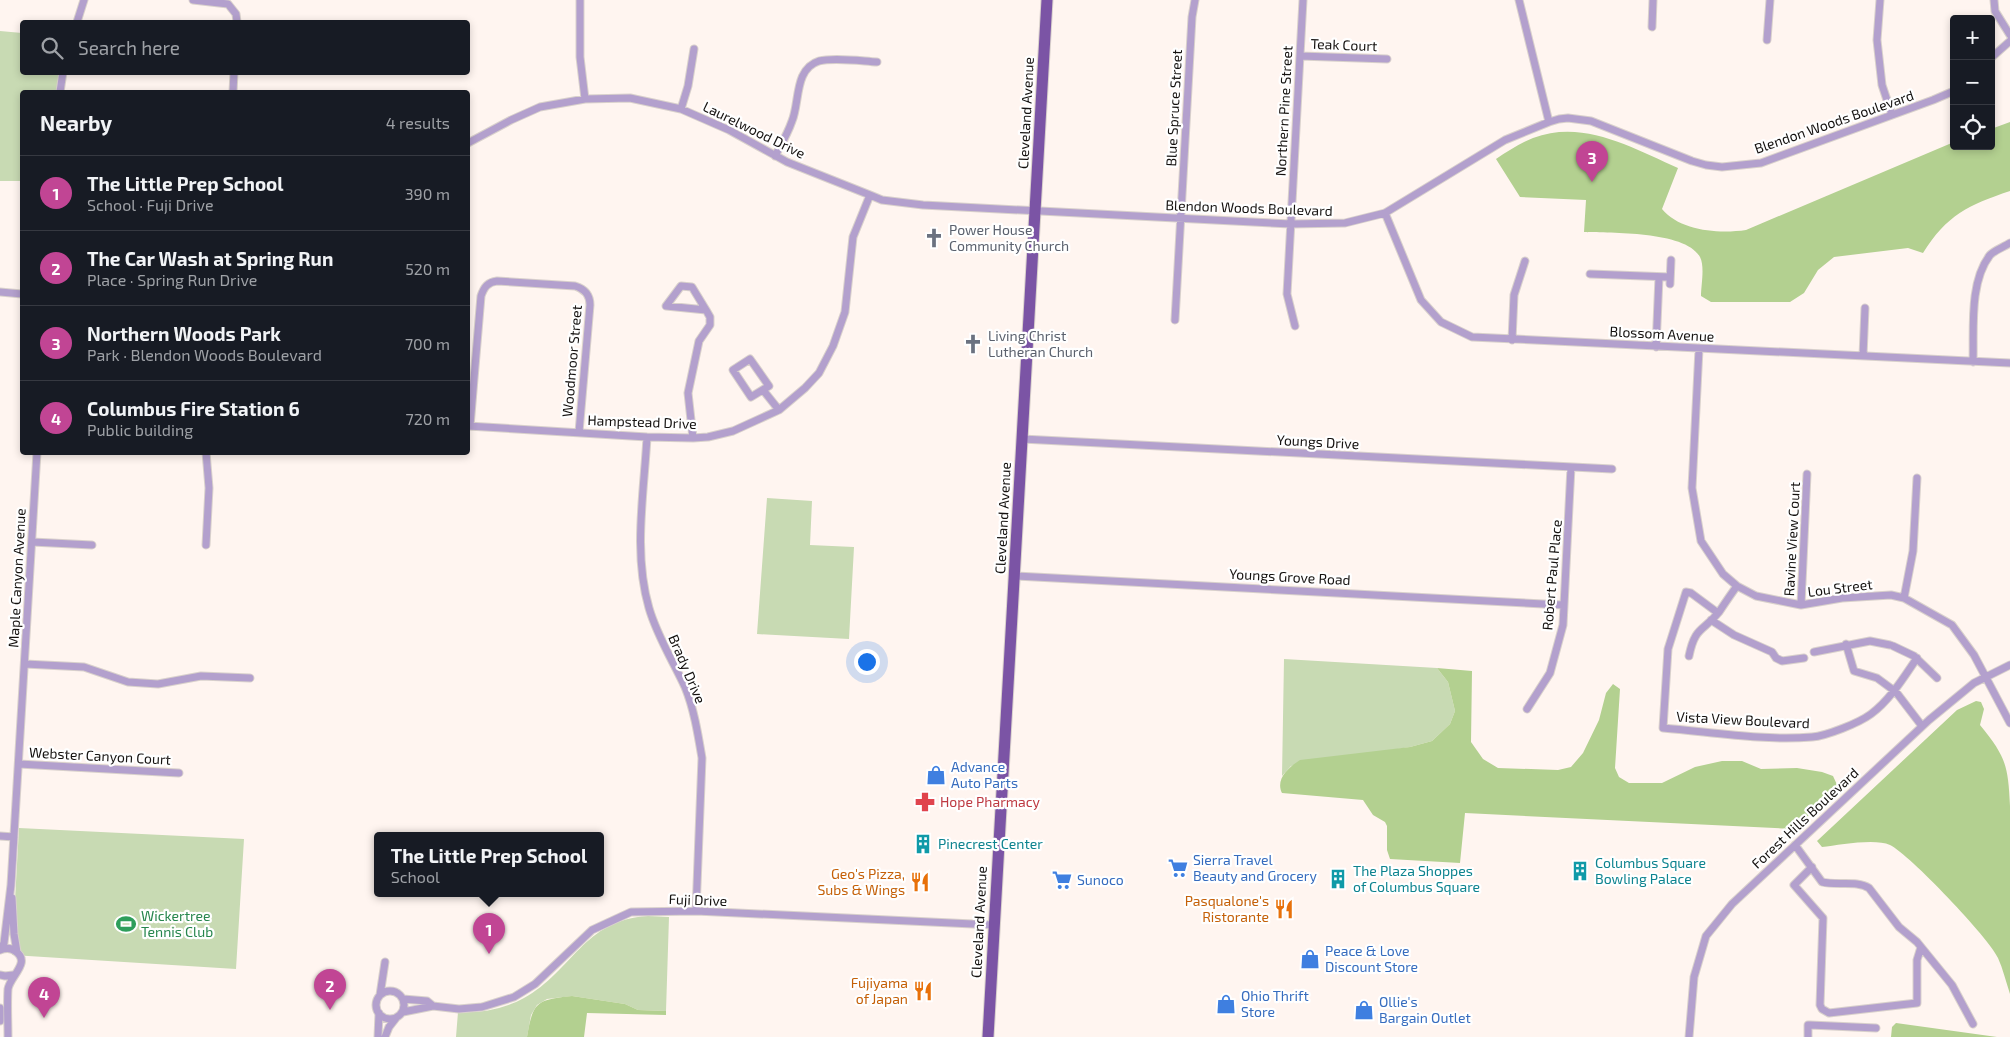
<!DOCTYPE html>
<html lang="en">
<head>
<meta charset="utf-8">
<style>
	:root { --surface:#171b24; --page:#242831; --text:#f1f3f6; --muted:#9ea1a6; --line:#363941; --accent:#c14594 }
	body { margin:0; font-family:"Exo 2",sans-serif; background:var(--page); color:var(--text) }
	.controls { position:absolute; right:15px; top:15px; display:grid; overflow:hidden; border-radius:5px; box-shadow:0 2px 8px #0003 }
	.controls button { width:45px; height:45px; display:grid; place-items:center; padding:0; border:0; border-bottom:1px solid var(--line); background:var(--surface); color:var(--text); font:25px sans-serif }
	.you { position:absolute; left:866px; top:661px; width:18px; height:18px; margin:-12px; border:4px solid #fff; border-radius:50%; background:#1a73e8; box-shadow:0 0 0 8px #1a73e833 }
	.badge { display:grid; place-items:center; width:32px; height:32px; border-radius:50%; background:var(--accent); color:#fff; font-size:16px; font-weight:700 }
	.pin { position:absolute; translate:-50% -41px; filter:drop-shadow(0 1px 2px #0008) }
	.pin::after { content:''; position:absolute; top:26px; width:18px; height:15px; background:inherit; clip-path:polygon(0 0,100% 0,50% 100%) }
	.popup { position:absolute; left:374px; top:832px; width:230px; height:65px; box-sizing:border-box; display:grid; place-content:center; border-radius:5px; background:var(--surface); filter:drop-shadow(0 1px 4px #0005); font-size:16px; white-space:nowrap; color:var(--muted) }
	.popup b { font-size:19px; color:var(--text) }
	.popup::after { content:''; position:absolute; left:50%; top:100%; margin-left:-10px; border:10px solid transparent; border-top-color:var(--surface) }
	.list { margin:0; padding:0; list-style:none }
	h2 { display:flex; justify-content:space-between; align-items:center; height:65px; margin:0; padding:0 20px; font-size:21px }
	h2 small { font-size:16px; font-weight:400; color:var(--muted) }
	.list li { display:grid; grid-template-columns:32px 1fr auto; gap:15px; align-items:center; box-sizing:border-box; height:75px; padding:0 20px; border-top:1px solid var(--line) }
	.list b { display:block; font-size:19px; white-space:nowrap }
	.list p { margin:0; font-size:16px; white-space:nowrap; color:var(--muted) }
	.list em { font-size:16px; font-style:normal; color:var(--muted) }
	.icon { flex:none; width:28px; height:28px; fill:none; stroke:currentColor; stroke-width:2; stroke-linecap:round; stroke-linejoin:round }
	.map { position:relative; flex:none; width:2010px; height:1037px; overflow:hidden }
	.search { position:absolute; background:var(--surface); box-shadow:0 2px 8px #0003; left:20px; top:20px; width:450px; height:55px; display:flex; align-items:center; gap:12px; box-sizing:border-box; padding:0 18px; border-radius:5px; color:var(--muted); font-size:19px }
	.panel { position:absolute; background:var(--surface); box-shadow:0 2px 8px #0003; left:20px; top:90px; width:450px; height:365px; border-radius:5px }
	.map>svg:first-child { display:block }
</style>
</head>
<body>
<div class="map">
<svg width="2010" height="1037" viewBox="0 0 2010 1037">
	<rect width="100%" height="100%" fill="#fff5f0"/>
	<path fill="#c8dab3" d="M0,31l22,2v39l37,1 -3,19h-34v89h-22z
		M767,498l45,3 -2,44 44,2 -5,92 -92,-5z
		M1284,659l153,9 11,14 7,29 -5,13 -18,17 -22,6 -119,19 -9,10z
		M19,828l225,11 -8,130 -224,-14z
		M648,916l21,1 -3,94 -28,-1 -13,-6 -53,-8 -25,3 -10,6 -6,10 -4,22h-71l2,-25c23,1 46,-3 66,-14 49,-27 59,-78 124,-82z"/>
	<path fill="#b3d090" d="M2010,122v69c-42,14 -63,24 -87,62l-15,-5 -74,9 -16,13 -14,23 -14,9h-79l-10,-6c0,-11 4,-29 -1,-39 -14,-26 -89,-24 -116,-25l2,-32 -66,-3 -24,-38c12,-8 24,-16 37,-21 51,-19 99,10 145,30l-16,41c18,22 57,25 84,21l208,-88v4h37v-17z
		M1437,668l35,3 -1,71 12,17 15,9 60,2 13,-3 12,-14 16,-33 7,-27 7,-9 7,5 -5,79 4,9 10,6h33l33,-16 27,-6h20l19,8 36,-1 25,4 11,4 6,13 -46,40 -328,-16 -5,50 -70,-4 -3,-9v-24l-2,-4 -12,-7 -10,-15 -81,-7c-7,-14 7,-26 18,-33l110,-13 22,-6 18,-17 5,-13 -7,-29z
		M1976,701l5,1 3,7 -4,16c26,32 28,40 30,81v188c-4,-12 -7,-25 -12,-36 -8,-19 -89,-104 -108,-113 -15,-7 -51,0 -68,2l-5,-6 140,-131z
		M572,996l53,8 13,6 28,1v4l-79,-2 -3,24h-57c6,-36 10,-37 45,-41z
		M1896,1023l101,14h-106l1,-10z"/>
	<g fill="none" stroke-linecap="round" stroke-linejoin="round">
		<defs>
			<path id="street" d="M193,0l35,4 8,10 1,8
				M580,0v57l5,42
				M1519,0l30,122
				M1880,0l-3,40 5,45 10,30
				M1994,0l1,11 15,24
				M77,22l7,-22
				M1652,27l1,-27
				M1767,40l3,-40
				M1300,56l87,3
				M1991,58l19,-17
				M60,92l3,-20
				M233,92l1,-20
				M681,109l7,-23 6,-37
				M468,143l43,-23 29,-13 45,-8 45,-1 51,11 48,21 58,32 83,33 12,5 41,5 368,19 54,-1 40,-10 120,-73 44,-18 10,-3 9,-1 23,3 101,40 14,4 16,2 39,-4 172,-63 21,-9
				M775,156c6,-11 13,-23 17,-35 8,-19 2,-52 27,-60 16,-4 42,0 58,1
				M1385,213l36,87 20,22 31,15 538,26
				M1590,274l80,3
				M1670,284l1,-24
				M681,286l11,1 14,23 -40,-4z
				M0,292l22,2
				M1175,320l17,-303 3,-17
				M1295,326l-8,-32 16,-294
				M1512,340l2,-45 11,-34
				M1656,347l3,-70
				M1699,349l-7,139 9,53 22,33 14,12 19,10 45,9 41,-7 49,-3 13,3 48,27 22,30 36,68
				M1863,356l2,-48
				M750,359l19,27 -18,11 -18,-27z
				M1973,362c1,-33 -4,-80 17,-107 5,-5 14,-8 20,-12
				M763,390l16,20
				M468,426l179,11 46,1 15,-1 25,-6 46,-21 26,-22 14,-15 14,-27 12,-34 8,-75 17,-42
				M470,426l11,-130c3,-9 7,-14 16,-15l78,5c10,3 15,9 15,19l-11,127
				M647,437c-3,56 -14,116 2,171 8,28 24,53 36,79 9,22 13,47 17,71l-6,153
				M693,438l-5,-45 11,-52 11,-16v-8l-4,-7
				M1022,439l590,30
				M32,542l60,3
				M206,545l3,-57 -3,-36
				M1015,576l548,29
				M1904,598l9,-47 4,-73
				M1801,605l6,-131
				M1718,613l-27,-20 -5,-1 -18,57 -5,79c49,4 100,13 149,9 14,-1 47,-14 59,-23 19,-14 33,-37 46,-56
				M1711,620l23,15 38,17 4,6 6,3 22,-3
				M1846,644l8,27 23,7 19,14 26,34
				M1893,646l21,10 23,22
				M1814,652l56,-11 20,4
				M1689,656c6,-30 14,-24 30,-44 6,-9 12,-18 18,-26
				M25,664l59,3 44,15 30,2 43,-8 49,2
				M1527,709l23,-36 13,-48 8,-158
				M19,764l160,9
				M0,836l14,1
				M1795,845l27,37c15,4 35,-2 47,6l30,39 18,15 35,43 21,39
				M1812,867l-18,18 29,33 -3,87 2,4 7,4 88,-10v-43l4,-13
				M12,898l2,36 3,18
				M0,950l4,-7 7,-58 26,-433
				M0,950c5,-2 10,-3 15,1 17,11 -5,25 -7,38 -1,16 0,32 0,48
				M0,975l5,1 8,-1
				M376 1005a14 14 0 1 1 28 0a14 14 0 1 1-28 0Z
				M380,995l5,-33
				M403,999l24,2 6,5
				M0,1008v13
				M403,1012l30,-6 26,3 23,-2 32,-10 21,-13 57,-54 39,-18 65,-1 298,14
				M378,1037l1,-24
				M385,1037l4,-10 7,-9
				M1689,1037l5,-60 12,-41 26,-32 197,-184 45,-37 36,-18
				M1808,1037v-12h2l66,3"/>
			<path id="primary" d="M988,1037l59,-1037"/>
		</defs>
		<use href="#street" stroke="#d9d1cc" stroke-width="9"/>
		<use href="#primary" stroke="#d9d1cc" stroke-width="13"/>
		<use href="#street" stroke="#b3a0cd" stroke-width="7"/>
		<use href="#primary" stroke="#7b54a5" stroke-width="11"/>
	</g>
	<defs>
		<symbol id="church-bare" viewBox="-9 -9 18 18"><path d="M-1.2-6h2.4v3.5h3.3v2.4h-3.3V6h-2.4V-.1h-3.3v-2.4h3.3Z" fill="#6b7280" stroke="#fff" stroke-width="2.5" paint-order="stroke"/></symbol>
		<symbol id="shop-bare" viewBox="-9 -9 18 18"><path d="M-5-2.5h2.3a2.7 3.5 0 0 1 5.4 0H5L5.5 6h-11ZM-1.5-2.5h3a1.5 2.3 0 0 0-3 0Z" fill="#3f7fe0" stroke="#fff" stroke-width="2.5" paint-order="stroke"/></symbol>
		<symbol id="pharmacy-bare" viewBox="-9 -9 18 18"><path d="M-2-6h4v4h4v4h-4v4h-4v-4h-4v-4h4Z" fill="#e0444e" stroke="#fff" stroke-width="2.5" paint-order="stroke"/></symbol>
		<symbol id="building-bare" viewBox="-9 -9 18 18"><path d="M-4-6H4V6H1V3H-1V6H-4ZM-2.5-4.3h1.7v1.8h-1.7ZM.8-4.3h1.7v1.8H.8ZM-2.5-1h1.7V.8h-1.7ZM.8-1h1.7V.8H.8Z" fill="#0f9aa8" stroke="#fff" stroke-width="2.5" paint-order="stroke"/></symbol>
		<symbol id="supermarket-bare" viewBox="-9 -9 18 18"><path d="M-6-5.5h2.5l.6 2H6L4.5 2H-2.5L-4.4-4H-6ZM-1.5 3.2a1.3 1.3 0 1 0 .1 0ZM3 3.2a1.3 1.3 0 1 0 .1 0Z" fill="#3f7fe0" stroke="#fff" stroke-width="2.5" paint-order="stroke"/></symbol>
		<symbol id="restaurant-bare" viewBox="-9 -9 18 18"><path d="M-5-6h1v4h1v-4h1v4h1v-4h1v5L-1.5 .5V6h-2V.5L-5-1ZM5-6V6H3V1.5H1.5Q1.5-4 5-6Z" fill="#e8710a" stroke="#fff" stroke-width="2.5" paint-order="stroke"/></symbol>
		<symbol id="stadium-bare" viewBox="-9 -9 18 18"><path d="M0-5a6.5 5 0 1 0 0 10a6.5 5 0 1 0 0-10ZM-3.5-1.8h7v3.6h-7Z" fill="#2e9e5b" stroke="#fff" stroke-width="2.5" paint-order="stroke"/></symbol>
	</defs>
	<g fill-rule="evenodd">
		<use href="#church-bare" x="920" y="224" width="28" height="28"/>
		<use href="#church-bare" x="959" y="330" width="28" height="28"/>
		<use href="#shop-bare" x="922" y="761" width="28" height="28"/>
		<use href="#pharmacy-bare" x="911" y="788" width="28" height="28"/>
		<use href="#building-bare" x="909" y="830" width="28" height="28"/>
		<use href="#supermarket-bare" x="1164" y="854" width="28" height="28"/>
		<use href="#building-bare" x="1566" y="857" width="28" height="28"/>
		<use href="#building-bare" x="1324" y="865" width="28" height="28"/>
		<use href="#supermarket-bare" x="1048" y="866" width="28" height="28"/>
		<use href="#restaurant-bare" x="906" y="868" width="28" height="28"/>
		<use href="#restaurant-bare" x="1270" y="895" width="28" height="28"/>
		<use href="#stadium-bare" x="112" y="910" width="28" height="28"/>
		<use href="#shop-bare" x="1296" y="945" width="28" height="28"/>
		<use href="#restaurant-bare" x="909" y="977" width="28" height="28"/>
		<use href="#shop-bare" x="1212" y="990" width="28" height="28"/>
		<use href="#shop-bare" x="1350" y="996" width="28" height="28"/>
	</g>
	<g text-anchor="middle" stroke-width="4.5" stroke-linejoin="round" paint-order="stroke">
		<g font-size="14" fill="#14110f" stroke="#fff">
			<text transform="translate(1344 45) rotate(2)" y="5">Teak Court</text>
			<text transform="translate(1174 108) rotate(-87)" y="5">Blue Spruce Street</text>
			<text transform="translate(1284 111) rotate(-87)" y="5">Northern Pine Street</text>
			<text transform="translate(1026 113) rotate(-87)" y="5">Cleveland Avenue</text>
			<text transform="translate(1834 122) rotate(-19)" y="5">Blendon Woods Boulevard</text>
			<text transform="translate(754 130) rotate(26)" y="5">Laurelwood Drive</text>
			<text transform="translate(1249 208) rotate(2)" y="5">Blendon Woods Boulevard</text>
			<text transform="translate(1662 334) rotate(3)" y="5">Blossom Avenue</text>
			<text transform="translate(572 361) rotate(-85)" y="5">Woodmoor Street</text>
			<text transform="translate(642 422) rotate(2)" y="5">Hampstead Drive</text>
			<text transform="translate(1318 442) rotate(3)" y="5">Youngs Drive</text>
			<text transform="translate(1003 518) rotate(-87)" y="5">Cleveland Avenue</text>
			<text transform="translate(1792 539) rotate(-87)" y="5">Ravine View Court</text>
			<text transform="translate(1552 575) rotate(-85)" y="5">Robert Paul Place</text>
			<text transform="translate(1290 577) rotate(3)" y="5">Youngs Grove Road</text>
			<text transform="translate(17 578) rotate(-87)" y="5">Maple Canyon Avenue</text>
			<text transform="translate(1840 588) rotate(-7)" y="5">Lou Street</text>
			<text transform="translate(687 669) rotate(67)" y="5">Brady Drive</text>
			<text transform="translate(1743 720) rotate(3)" y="5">Vista View Boulevard</text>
			<text transform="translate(100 756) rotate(3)" y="5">Webster Canyon Court</text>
			<text transform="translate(1805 818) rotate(-43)" y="5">Forest Hills Boulevard</text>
			<text transform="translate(698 900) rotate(2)" y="5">Fuji Drive</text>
			<text transform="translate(979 922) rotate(-87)" y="5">Cleveland Avenue</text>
		</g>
		<g font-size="14" fill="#5b616d" stroke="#fff" text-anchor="start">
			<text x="949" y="235">Power House<tspan x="949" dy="16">Community Church</tspan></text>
			<text x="988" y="341">Living Christ<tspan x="988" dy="16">Lutheran Church</tspan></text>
		</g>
		<g font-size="14" fill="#366cbe" stroke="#fff" text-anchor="start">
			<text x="951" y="772">Advance<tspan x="951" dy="16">Auto Parts</tspan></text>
			<text x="1193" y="865">Sierra Travel<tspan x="1193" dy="16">Beauty and Grocery</tspan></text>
			<text x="1077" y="885">Sunoco</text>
			<text x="1325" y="956">Peace &amp; Love<tspan x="1325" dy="16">Discount Store</tspan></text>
			<text x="1241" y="1001">Ohio Thrift<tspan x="1241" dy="16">Store</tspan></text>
			<text x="1379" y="1007">Ollie's<tspan x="1379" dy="16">Bargain Outlet</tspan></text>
		</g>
		<g font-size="14" fill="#be3a42" stroke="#fff" text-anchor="start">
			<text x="940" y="807">Hope Pharmacy</text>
		</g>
		<g font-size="14" fill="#0d838f" stroke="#fff" text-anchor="start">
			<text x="938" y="849">Pinecrest Center</text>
			<text x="1595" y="868">Columbus Square<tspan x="1595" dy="16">Bowling Palace</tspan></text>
			<text x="1353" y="876">The Plaza Shoppes<tspan x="1353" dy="16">of Columbus Square</tspan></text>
		</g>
		<g font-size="14" fill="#c56008" stroke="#fff" text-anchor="end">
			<text x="905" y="879">Geo's Pizza,<tspan x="905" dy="16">Subs &amp; Wings</tspan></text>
			<text x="1269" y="906">Pasqualone's<tspan x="1269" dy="16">Ristorante</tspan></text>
			<text x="908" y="988">Fujiyama<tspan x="908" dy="16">of Japan</tspan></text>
		</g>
		<g font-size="14" fill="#27864d" stroke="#fff" text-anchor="start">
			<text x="141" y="921">Wickertree<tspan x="141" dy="16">Tennis Club</tspan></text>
		</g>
	</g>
</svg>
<div class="controls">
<button>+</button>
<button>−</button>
<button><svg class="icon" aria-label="locate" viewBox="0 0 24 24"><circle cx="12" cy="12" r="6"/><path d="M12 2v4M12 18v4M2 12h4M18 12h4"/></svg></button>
</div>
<div class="you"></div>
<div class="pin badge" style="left:489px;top:954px">1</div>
<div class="popup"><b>The Little Prep School</b>School</div>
<div class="pin badge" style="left:330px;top:1010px">2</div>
<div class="pin badge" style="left:1592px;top:182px">3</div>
<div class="pin badge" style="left:44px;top:1018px">4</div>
<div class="search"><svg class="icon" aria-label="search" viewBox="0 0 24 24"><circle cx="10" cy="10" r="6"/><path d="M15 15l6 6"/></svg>Search here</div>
<section class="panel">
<h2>Nearby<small>4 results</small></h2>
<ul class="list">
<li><span class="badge">1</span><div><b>The Little Prep School</b><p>School · Fuji Drive</p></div><em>390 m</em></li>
<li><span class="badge">2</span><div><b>The Car Wash at Spring Run</b><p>Place · Spring Run Drive</p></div><em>520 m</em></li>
<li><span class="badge">3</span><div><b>Northern Woods Park</b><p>Park · Blendon Woods Boulevard</p></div><em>700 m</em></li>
<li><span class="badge">4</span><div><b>Columbus Fire Station 6</b><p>Public building</p></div><em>720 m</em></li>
</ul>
</section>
</div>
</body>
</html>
